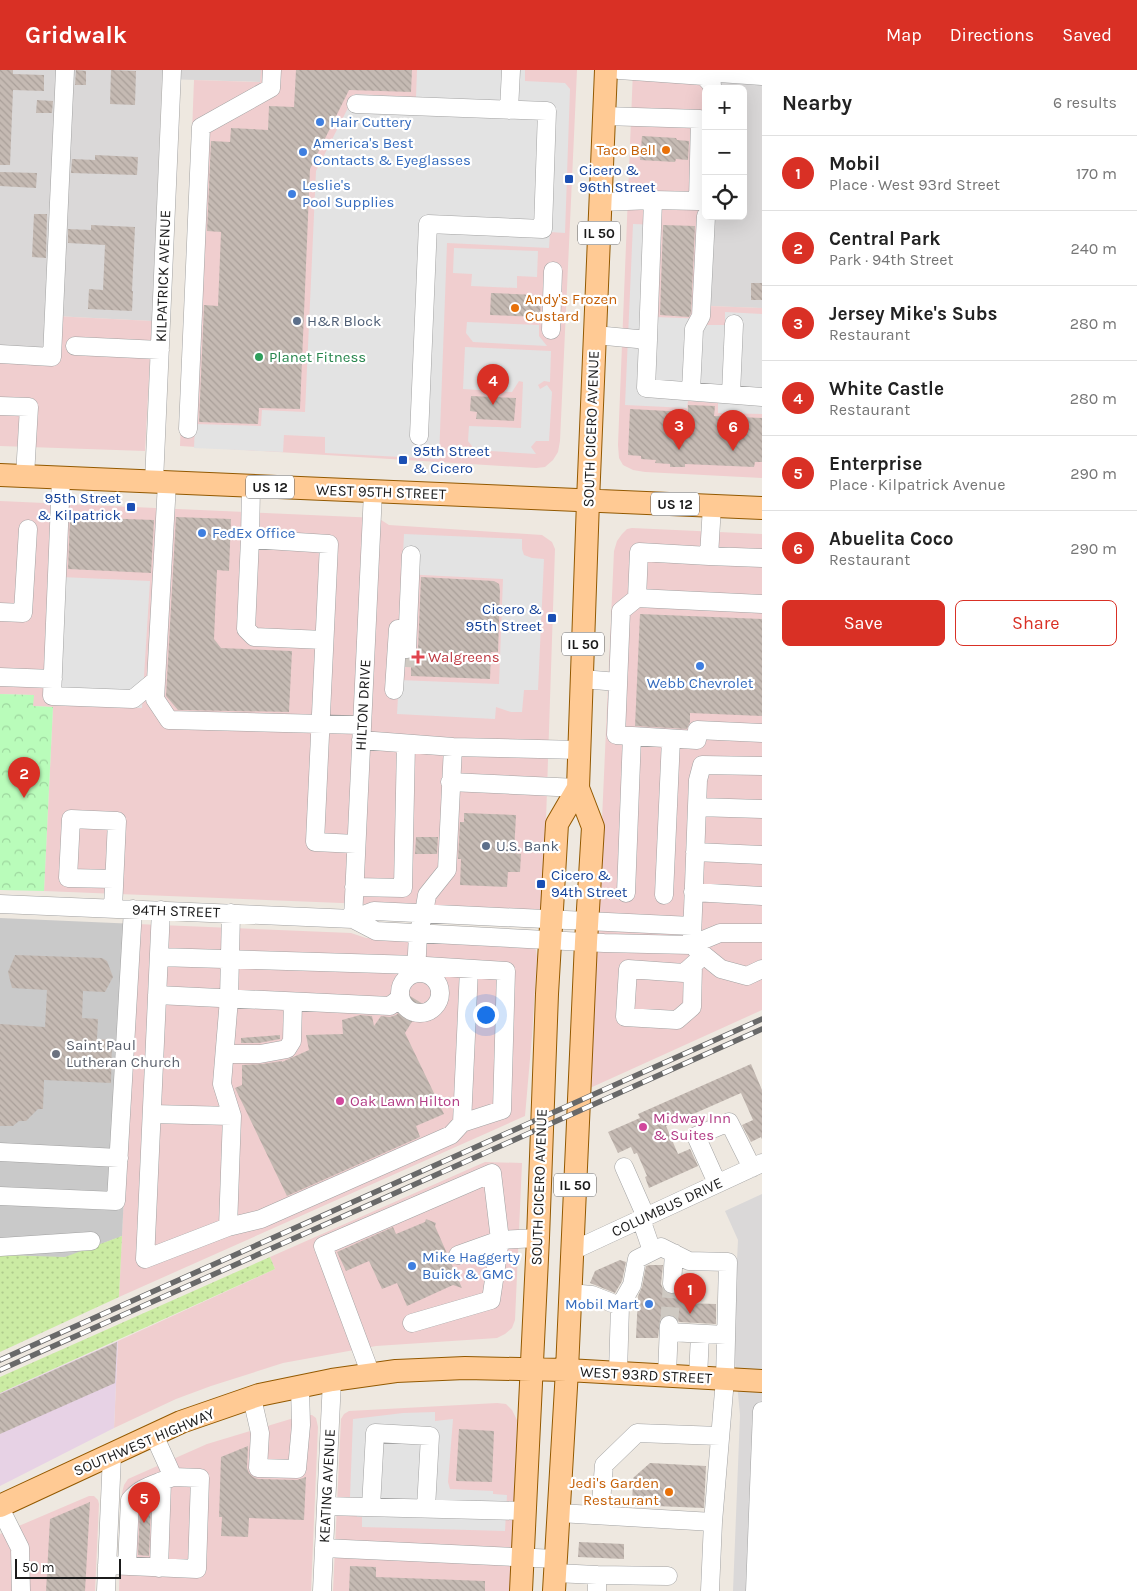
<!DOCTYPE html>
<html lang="en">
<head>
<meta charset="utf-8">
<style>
	:root { --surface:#fff; --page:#f6f6f6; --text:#222; --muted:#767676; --line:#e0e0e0; --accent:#d93025 }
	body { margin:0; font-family:Karla,sans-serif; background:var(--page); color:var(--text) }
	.controls { position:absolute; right:15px; top:15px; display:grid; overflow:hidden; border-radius:8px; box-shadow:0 5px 20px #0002 }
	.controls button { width:45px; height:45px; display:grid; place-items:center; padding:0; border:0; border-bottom:1px solid var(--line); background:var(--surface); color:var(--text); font:25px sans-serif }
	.scale { position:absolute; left:15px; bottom:12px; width:106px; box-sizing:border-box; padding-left:5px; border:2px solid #1b1b1b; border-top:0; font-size:14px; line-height:18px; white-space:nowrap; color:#1b1b1b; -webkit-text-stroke:4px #fff; paint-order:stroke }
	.you { position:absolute; left:485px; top:944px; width:18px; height:18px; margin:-12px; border:4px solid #fff; border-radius:50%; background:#1a73e8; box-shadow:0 0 0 8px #1a73e833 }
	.badge { display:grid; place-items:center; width:32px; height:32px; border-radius:50%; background:var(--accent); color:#fff; font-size:16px; font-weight:700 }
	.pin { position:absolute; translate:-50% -41px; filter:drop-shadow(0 1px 2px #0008) }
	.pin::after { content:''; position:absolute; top:26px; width:18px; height:15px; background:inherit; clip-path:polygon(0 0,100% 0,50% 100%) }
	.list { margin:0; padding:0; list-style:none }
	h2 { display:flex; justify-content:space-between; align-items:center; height:65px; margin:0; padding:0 20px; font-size:21px }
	h2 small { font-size:16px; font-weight:400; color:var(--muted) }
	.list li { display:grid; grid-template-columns:32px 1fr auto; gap:15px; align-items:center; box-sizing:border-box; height:75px; padding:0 20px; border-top:1px solid var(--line) }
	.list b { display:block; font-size:19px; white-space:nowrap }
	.list p { margin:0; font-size:16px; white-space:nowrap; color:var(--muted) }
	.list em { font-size:16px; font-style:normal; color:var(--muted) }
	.actions { display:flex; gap:10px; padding:15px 20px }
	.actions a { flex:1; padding:11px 0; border:1px solid var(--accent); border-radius:8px; text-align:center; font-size:18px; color:var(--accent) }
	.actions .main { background:var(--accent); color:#fff }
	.icon { flex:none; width:28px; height:28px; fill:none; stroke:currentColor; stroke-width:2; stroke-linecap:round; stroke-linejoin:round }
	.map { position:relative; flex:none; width:762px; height:1521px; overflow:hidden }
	header { display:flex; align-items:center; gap:30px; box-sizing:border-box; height:70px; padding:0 25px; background:var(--accent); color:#fff }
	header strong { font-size:24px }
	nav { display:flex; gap:28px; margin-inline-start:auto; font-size:18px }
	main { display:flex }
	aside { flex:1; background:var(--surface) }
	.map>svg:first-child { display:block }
</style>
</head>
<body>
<header>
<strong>Gridwalk</strong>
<nav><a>Map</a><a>Directions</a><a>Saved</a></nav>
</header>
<main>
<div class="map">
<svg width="762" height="1521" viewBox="0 0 762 1521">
	<defs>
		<pattern id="grass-dots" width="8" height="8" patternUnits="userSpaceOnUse" patternTransform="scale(1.25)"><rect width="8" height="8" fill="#cbeba3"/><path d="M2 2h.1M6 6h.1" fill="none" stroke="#aec98c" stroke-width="1.8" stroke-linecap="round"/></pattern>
		<pattern id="park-crowns" width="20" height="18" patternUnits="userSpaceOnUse" patternTransform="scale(1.25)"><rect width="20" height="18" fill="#b9fcba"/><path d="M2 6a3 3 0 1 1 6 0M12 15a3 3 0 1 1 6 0" fill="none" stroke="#9ed79f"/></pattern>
		<pattern id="building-back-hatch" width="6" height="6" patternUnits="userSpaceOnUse" patternTransform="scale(1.25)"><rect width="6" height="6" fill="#c5bab3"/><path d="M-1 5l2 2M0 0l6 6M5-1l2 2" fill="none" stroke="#a99f99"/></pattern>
	</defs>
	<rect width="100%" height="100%" fill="#eee8e0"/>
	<path fill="#dad8d8" d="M0,0h261v12l-99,-3 -10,242 -98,-5 -2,41 -52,-3z
		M709,0h53v238l-54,-2 4,-90h31v-127h-26z
		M762,1124v397h-29l7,-176 -7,-74 5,-101 -13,-29z"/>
	<path fill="#f0cecf" d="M261,0h316l-17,371 -2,11 -5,8 -8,7 -9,1 -356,-22 14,-366 66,2z
		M633,0h76l-3,19v127l3,90 53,2v170l-117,-6 -12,-2 -10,-5 -4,-7 -1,-13z
		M53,246l99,5 -7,130 -145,-5v-92l52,2z
		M0,431l378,17 11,7 153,10 10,7 3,7 -12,362 -499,-20 9,-184 -20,-1v-11l-33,-1z
		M632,458l130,6v476l-172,78 24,-537 3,-10 5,-7 5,-5z
		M137,854l214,9 15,5 162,6 5,2 3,4 1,6 -5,80 -7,80 -406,181z
		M485,1092l37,1 -7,157 -3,8 -7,6 -8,4 -121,8 -93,17 -72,23 -35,13 -62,29 4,-87 157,-72 -5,-12z
		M497,1333l9,1 6,6 5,10 -7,171h-177l8,-172 3,-5 5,-3z
		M304,1345h8l4,3 2,9 -7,164h-192l3,-98 2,-8 4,-6 79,-35z
		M89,1426h5l4,4 1,4 -4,87h-95v-57z"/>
	<path fill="#e7d2e5" d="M118,1271l-4,87 -114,58v-93z"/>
	<path fill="#c9c9c9" d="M0,848l137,6 -15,312 -57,22 -65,-3z"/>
	<path fill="url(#grass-dots)" d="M122,1166l-3,61 -119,55v-97l65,2z
		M270,1187l5,12 -275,124v-16z"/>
	<path fill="url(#park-crowns)" d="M0,624l34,1 -1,11 20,1 -9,184 -44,-1z"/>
	<path fill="#e3e3e3" d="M417,0h108v11l40,2 5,6 -5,144 -15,-1 -1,16 -102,-5 -8,216 -114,-6v-16l-41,-2 -1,17 -89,-4 1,-24 66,2 1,-16 43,2 11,-241 39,-77 61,3z
		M633,154l26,1 -4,92 52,2v6h18v-13l37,2v100l-44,-1v-10l-30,-2 -1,7 -62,-3z
		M454,178l84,3 -1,26 -20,-1v12l-46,-2 1,-12 -19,-1z
		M467,252l72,3v11l8,10 -74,-4 -7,-9z
		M465,277l86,4 -1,31 -6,-1 -6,4 2,4 7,-4 5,7 -3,49h-13l-5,6 5,7 -61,-4 -7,-9 1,-15 52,2 2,-46 -4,-1 -7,11 -49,-3z
		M404,464l118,5v10l2,6 8,3 12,1 -6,131h-14l-2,22h-11l-15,-5 -1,12 -98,-5 2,-34 100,4 4,-105 -101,-5z
		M61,507l89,4 -8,127 -87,-3z
		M435,1342v9l18,-2 -5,63 2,7 43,2v3l14,1 -2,36 -143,-4v-10h-5l1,-19 -8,-1 3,-78 50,-6z"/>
	<path fill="url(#building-back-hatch)" d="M0,0h13v4l31,1v16l-31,-1 -3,75h-10z
		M76,0l10,1v14h-11z
		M111,0l25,1 -1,34 -25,-1z
		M296,0h116l-1,22 -62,-2 -39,79 -10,240 -41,-1 -1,16 -59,-2 5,-117 14,1 3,-74 -14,-1 4,-90 19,1 1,-14 37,2 1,-24 25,1z
		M37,30l16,1 -1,12h-16z
		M642,66l34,2 1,2 12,1 -1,19 -12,-1 -1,3 -35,-2z
		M95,85l43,2 -1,18 -66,-2 1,-14 23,1z
		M0,102l37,1 -1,15 -36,-2z
		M34,144h13l-1,44 -14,-1z
		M91,155l44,2 -3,64h1l-1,20 -44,-2 1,-20 14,1 2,-45 -37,-2v-14l23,1z
		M663,155l32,1 -4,87 -2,4 -29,-2z
		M751,213h11v17h-11z
		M491,223l44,2v5h6l-1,17 -50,-2z
		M471,326l45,2 -2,23 -38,-2 1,-7 -7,-1z
		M688,335l27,1 -1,10 48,2v44h-7l-1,5 -69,-3v3h-15v-3l-15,-1 1,-3 -15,-1v-3l-13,-1 2,-46 58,3z
		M70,447l84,3 -3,53 -83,-4z
		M176,447l55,2 -2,52 -12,-1 -3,69 7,9 71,3 -3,61 -111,-2 -12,-14z
		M421,507l73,4 5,3 1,6 -2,62h-7l-1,27 -79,-3v-9h-5l1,-7 4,-1 5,-4 2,-6z
		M640,544l122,5v97l-72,-3v9l-3,7 -52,-3z
		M464,743l52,2 -2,38 7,1 -1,18h-12l-1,15 -47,-2 1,-26h-3l2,-37h4z
		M416,767h22l-1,17h-22z
		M15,885l87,3 5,3 6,16 -8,15 -22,-1 -1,27 16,1 -1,20 15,1 -1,43 -67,-3 -1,29h-5l-12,12h-7l-6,5h-13v-102l45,3 2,-37 -35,-2 -4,-16z
		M410,926l13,8 -18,29 39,81 -28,12 4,11 -133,59 -52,-108 7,-3v-20l20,-1 20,-3v1l27,-12 -3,-15 37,-1 -1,-14 18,-5 12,1 2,10 7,-10 9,1 6,-2 11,-9 3,-5z
		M280,965v4l-21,4h-18v-5z
		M751,994l11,26v49l-1,-2 -10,5 -9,-17 11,-5 -12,-27 -75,33 12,28 12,-5 8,17 -49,22 -4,-11 2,-1 -10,-23 -3,1 -3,-7 -13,6 -10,-21 32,-14 -2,-4z
		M426,1149l10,4 -1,3 27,62 -9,-3 -46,21 -10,-23 -15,6 -13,-28 -23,10 -9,-19 56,-25 3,7 29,-12z
		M620,1190l6,2 -4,19 -7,12 -25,-10 5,-12z
		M650,1195h13l-2,19 2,5 4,4 5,2 5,-2 4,-4 2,-5 -1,19 34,1v20l-37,-2 -4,-6 -6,-2 -5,2 -4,4 -2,18h-22l2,-42 4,-9 4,-21z
		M117,1272l-2,41 -115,51v-40z
		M459,1359l35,2 -2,51 -36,-1z
		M248,1376l-1,22 2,5 4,4 5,2 39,1 9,-3 -2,43 -55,-2 -1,19 -27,-1 1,-19h-3l2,-60z
		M650,1393l56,3 -2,42 -72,-3 1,-27z
		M90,1432l-5,89h-39l4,-72z
		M140,1436h11l-2,50 -11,-1z
		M579,1472l45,2v15l-46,-2z
		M350,1496l26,1v10l109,4v10h-136z"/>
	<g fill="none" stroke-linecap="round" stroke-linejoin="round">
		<path stroke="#cec9c2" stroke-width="18" stroke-dasharray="18 9" stroke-linecap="butt" d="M406,597l1,-18
			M669,1255l3,-41"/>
		<defs>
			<path id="minor" d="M619,0l85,6 8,9v4
				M719,3l43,3
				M356,34l191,7 -4,118 -115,-5 -9,212
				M509,40l2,-40
				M604,46l96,3 -2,82 -45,-1
				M601,132l52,-2 -5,140
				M551,260l2,-59
				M595,265l53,5 -2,48 116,9
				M75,276l85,4
				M0,284l52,3 13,-287
				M691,321l3,-62 7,-13 5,-100
				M731,324l3,-70
				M0,336l29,1 -4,69
				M188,359l13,-302 70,-39 1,-18
				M61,408l-9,218 81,3 23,-19
				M154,412l18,-412
				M167,413l-12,216 14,21 193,5
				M712,436l-3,50 53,2
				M250,469l1,-52
				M709,486l-70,-4 -2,46 125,6
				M637,528l-16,13 -5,124 81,5v-10l65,3
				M0,542l23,1 5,-84
				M324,570l-70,-3 -8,-8 4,-90 79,5 -14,298 41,2
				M407,579l4,-94
				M0,607l53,2
				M582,609l36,3
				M394,620l4,-61
				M361,670l92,7 127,3
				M450,712l128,6
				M697,737l65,2
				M695,782l67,3
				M354,817l49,1 3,-144
				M693,822l69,4
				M626,823l6,-157
				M664,825l7,-156
				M0,834l353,15 21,-8 318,15
				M113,838l4,-87 -46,-2 -3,59 46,1
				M231,843l-2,86 -7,85 10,32
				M353,849l20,-427
				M353,849l23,12 228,12 87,2 29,-12h42
				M692,867l6,-157 4,-15 60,1
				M695,878l26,21 26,7 15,-7
				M159,887l257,8
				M693,895l-1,42 -15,13 -52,-3 3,-48 56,4 20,-18
				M400 923a20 20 0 1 1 40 0a20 20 0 1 1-40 0Z
				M416,903l2,-39 6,-21 3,-18 20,-25 6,-123
				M157,925l233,11 10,-8
				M225,984h35l27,-5 5,-8 1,-39
				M152,1044l80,2 -4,111 -83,32c6,-116 11,-232 16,-349
				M462,1053l7,-154
				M0,1082l119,6
				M624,1097l22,50
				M717,1113l-21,-47 33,-14 23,46
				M0,1126l116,5 17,-292
				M641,1149l11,32
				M228,1157l33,-8 190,-84 11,-12 40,-13 4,-139 -80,-5
				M0,1177l91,-6
				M572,1181l190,-88
				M672,1214l2,-31
				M570,1223l22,2 28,11
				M412,1253l79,-23 9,-60 -42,15
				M669,1262l57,3
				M371,1305l-48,-129 169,-73 8,67 38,-2
				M667,1305l2,-50
				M698,1308l2,-44
				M252,1328l8,35 -2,35 39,1 4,-44 -1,-38
				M154,1365l19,42
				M326,1436l198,5
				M371,1437l4,-74 55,3 -4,72
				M0,1438l20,40 1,43
				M559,1443l154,9 12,-143 3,-117 -39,-1 -28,-14 -24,12 -5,26 -12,21 -2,67
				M600,1445l4,-50 33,-32 83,3
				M324,1478l232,11
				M107,1495l90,4 3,-91 -27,-1 -11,4 -3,87
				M127,1496l3,-66c9,-11 19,-14 32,-19
				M555,1503l42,2v16
				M597,1505l71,1
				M106,1521l6,-136
				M322,1521l10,-211
				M710,1521l3,-69
				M755,1521l7,-180"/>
			<path id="major" d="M0,405l762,33
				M0,1436l181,-84 78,-27 73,-15 64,-9 69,-3 102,2 195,11
				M521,1521l17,-353 9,-244 10,-170 21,-36
				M554,1521l13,-221 19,-428 7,-115 -15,-39 10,-287 18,-431"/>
		</defs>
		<use href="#minor" stroke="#a2a2a2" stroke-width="19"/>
		<use href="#major" stroke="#935900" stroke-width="24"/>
		<use href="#minor" stroke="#fff" stroke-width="18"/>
		<use href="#major" stroke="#ffca94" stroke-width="22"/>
		<defs>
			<path id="rail" d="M0,1290l762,-341
				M0,1300l762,-341"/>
		</defs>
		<use href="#rail" stroke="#696969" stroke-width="5.5"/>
		<use href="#rail" stroke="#fff" stroke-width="4" stroke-dasharray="11" stroke-linecap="butt"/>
	</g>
	<g fill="#3f7fe0" stroke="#fff" stroke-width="2">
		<circle cx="320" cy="52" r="5"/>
		<circle cx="303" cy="82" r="5"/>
		<circle cx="292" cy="124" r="5"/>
		<circle cx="202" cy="463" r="5"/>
		<circle cx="700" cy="596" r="5"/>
		<circle cx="412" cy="1196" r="5"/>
		<circle cx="649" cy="1234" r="5"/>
	</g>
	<g fill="#e8710a" stroke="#fff" stroke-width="2">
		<circle cx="666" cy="80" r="5"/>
		<circle cx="515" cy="238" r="5"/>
		<circle cx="669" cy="1422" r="5"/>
	</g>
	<g fill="#1a4fb4" stroke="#fff" stroke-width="2">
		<rect x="564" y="104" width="10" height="10" rx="2.5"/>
		<rect x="398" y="385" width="10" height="10" rx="2.5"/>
		<rect x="126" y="432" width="10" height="10" rx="2.5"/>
		<rect x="547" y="543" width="10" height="10" rx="2.5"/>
		<rect x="536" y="809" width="10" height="10" rx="2.5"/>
	</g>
	<g fill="#5c6f8a" stroke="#fff" stroke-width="2">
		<circle cx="297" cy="251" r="5"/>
		<circle cx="486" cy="776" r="5"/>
	</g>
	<circle fill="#2e9e5b" stroke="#fff" stroke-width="2" cx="259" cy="287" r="5"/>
	<path fill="#e0444e" stroke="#fff" stroke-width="2" d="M415.5 579.5h5v5h5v5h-5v5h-5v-5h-5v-5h5z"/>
	<circle fill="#6b7280" stroke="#fff" stroke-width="2" cx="56" cy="984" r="5"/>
	<g fill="#d1479c" stroke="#fff" stroke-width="2">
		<circle cx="340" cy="1031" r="5"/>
		<circle cx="643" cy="1057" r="5"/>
	</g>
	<g text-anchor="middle" stroke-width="4.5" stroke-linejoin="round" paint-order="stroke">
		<g fill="#fff" stroke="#5f5f5f" stroke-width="1">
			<rect x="578" y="151.5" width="42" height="23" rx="4"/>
			<rect x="246" y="405.5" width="48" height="23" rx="4"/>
			<rect x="651" y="422.5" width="48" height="23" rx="4"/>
			<rect x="562" y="562.5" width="42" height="23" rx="4"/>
			<rect x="554" y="1103.5" width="42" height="23" rx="4"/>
		</g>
		<g font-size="14" font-weight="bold" fill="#1b1b1b">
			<text x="599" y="168">IL 50</text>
			<text x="270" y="422">US 12</text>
			<text x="675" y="439">US 12</text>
			<text x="583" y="579">IL 50</text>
			<text x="575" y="1120">IL 50</text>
		</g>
		<g font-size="15" fill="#366cbe" stroke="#fff" text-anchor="start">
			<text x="330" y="57">Hair Cuttery</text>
			<text x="313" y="78">America's Best<tspan x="313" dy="17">Contacts &amp; Eyeglasses</tspan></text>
			<text x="302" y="120">Leslie's<tspan x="302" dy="17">Pool Supplies</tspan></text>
			<text x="212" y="468">FedEx Office</text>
			<text x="700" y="618" text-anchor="middle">Webb Chevrolet</text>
			<text x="422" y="1192">Mike Haggerty<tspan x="422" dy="17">Buick &amp; GMC</tspan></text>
			<text x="639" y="1239" text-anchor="end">Mobil Mart</text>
		</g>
		<g font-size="15" fill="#c56008" stroke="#fff" text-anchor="end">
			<text x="656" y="85">Taco Bell</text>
			<text x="525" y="234" text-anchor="start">Andy's Frozen<tspan x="525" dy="17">Custard</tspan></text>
			<text x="659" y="1418">Jedi's Garden<tspan x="659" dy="17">Restaurant</tspan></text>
		</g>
		<g font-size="15" fill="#164399" stroke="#fff" text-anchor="start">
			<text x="579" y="105">Cicero &amp;<tspan x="579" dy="17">96th Street</tspan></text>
			<text x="413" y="386">95th Street<tspan x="413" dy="17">&amp; Cicero</tspan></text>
			<text x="121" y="433" text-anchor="end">95th Street<tspan x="121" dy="17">&amp; Kilpatrick</tspan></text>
			<text x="542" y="544" text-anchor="end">Cicero &amp;<tspan x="542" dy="17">95th Street</tspan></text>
			<text x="551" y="810">Cicero &amp;<tspan x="551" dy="17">94th Street</tspan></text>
		</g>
		<g font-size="15" fill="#1b1b1b" stroke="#fff">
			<text transform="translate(163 206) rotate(-88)" y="5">KILPATRICK AVENUE</text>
			<text transform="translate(591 359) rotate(-88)" y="5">SOUTH CICERO AVENUE</text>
			<text transform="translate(381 422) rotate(2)" y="5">WEST 95TH STREET</text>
			<text transform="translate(363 635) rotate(-87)" y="5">HILTON DRIVE</text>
			<text transform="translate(176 841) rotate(2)" y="5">94TH STREET</text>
			<text transform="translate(539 1117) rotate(-88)" y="5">SOUTH CICERO AVENUE</text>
			<text transform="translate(667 1137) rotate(-25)" y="5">COLUMBUS DRIVE</text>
			<text transform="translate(646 1305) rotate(3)" y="5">WEST 93RD STREET</text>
			<text transform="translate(144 1372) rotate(-23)" y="5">SOUTHWEST HIGHWAY</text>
			<text transform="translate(327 1416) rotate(-87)" y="5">KEATING AVENUE</text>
		</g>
		<g font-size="15" fill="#4e5e75" stroke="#fff" text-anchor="start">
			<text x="307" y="256">H&amp;R Block</text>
			<text x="496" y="781">U.S. Bank</text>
		</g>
		<g font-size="15" fill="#27864d" stroke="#fff" text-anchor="start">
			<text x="269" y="292">Planet Fitness</text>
		</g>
		<g font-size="15" fill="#be3a42" stroke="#fff" text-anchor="start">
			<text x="428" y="592">Walgreens</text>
		</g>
		<g font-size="15" fill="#5b616d" stroke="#fff" text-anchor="start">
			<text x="66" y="980">Saint Paul<tspan x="66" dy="17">Lutheran Church</tspan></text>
		</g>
		<g font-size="15" fill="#b23c85" stroke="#fff" text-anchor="start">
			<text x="350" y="1036">Oak Lawn Hilton</text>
			<text x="653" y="1053">Midway Inn<tspan x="653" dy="17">&amp; Suites</tspan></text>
		</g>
	</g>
</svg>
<div class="controls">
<button>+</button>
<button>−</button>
<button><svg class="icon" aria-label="locate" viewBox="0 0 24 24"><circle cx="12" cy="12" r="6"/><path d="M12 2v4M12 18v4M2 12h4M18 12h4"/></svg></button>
</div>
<div class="scale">50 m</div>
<div class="you"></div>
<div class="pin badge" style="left:690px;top:1244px">1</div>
<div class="pin badge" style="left:24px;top:728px">2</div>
<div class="pin badge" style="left:679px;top:380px">3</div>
<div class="pin badge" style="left:493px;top:335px">4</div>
<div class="pin badge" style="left:144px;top:1453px">5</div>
<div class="pin badge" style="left:733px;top:381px">6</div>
</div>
<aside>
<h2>Nearby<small>6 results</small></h2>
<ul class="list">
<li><span class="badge">1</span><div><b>Mobil</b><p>Place · West 93rd Street</p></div><em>170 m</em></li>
<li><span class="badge">2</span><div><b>Central Park</b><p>Park · 94th Street</p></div><em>240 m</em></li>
<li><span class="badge">3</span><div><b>Jersey Mike's Subs</b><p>Restaurant</p></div><em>280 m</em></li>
<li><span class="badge">4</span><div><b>White Castle</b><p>Restaurant</p></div><em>280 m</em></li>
<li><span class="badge">5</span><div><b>Enterprise</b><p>Place · Kilpatrick Avenue</p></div><em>290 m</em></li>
<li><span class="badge">6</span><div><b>Abuelita Coco</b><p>Restaurant</p></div><em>290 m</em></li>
</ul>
<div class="actions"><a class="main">Save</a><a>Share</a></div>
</aside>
</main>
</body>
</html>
